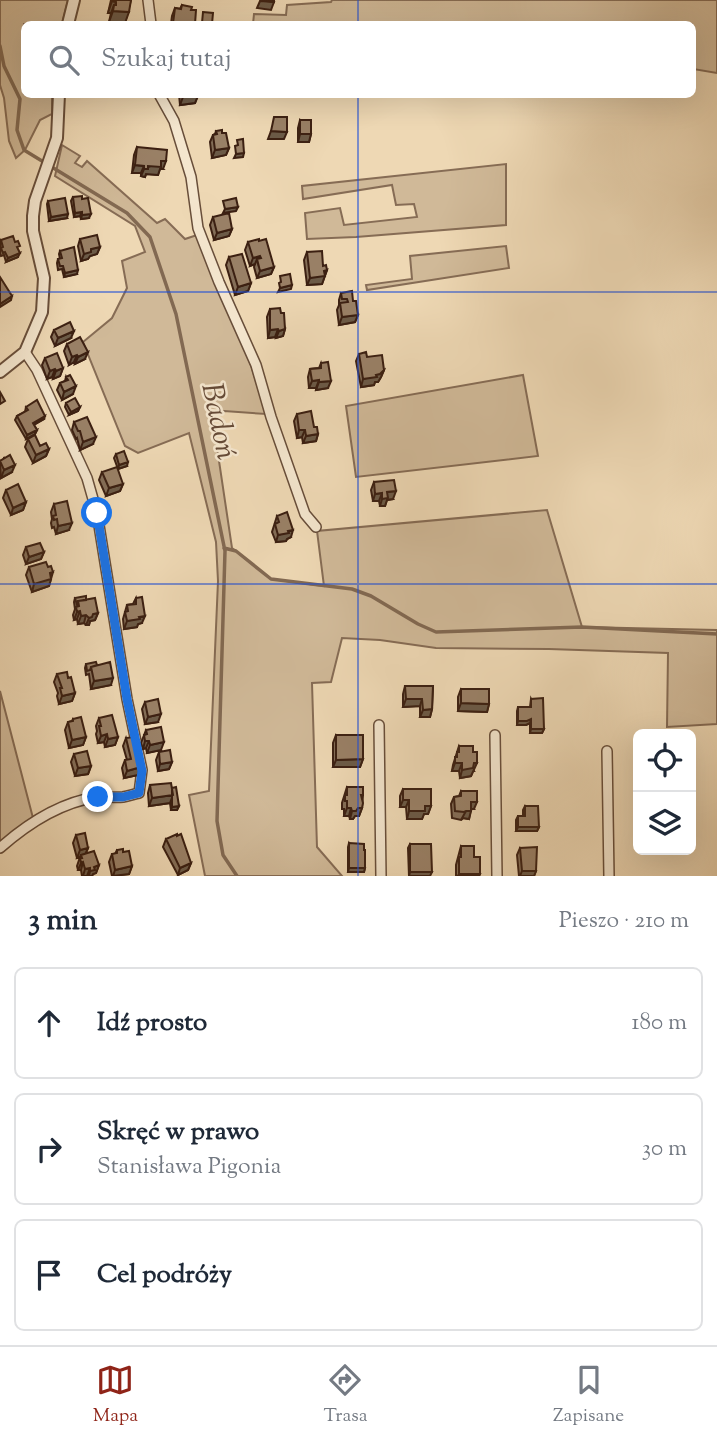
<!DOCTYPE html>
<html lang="pl">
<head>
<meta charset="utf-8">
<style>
	:root { --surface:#fff; --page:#f6f6f7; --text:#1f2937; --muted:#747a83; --line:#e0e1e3; --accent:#8f2418 }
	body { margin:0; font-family:"Sorts Mill Goudy",serif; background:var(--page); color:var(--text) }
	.controls { position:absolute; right:21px; bottom:21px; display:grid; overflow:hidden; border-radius:10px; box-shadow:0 7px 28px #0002 }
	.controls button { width:63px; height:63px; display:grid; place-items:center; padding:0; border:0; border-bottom:2px solid var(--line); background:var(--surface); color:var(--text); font:35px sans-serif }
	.stop { position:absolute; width:21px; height:21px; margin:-16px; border:5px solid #1a73e8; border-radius:50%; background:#fff }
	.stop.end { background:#1a73e8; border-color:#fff; box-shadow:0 2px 7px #0008 }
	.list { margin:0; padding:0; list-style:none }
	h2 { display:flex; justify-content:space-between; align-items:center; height:91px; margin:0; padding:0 28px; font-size:30px }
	h2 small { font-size:23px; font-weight:400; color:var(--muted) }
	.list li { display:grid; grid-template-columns:46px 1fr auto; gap:21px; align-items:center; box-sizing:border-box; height:112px; margin:0 14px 14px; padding:0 14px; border:2px solid var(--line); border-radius:10px }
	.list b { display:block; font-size:26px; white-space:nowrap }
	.list p { margin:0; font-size:23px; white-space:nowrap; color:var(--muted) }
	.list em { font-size:23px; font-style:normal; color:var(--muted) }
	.icon { flex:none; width:38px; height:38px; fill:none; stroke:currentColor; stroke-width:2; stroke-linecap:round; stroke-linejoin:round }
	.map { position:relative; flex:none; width:717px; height:876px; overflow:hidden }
	.search { position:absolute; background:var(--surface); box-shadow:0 7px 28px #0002; left:21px; right:21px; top:21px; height:77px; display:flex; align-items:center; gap:18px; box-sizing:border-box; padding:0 24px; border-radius:10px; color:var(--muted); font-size:26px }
	.sheet { height:469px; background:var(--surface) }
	nav { display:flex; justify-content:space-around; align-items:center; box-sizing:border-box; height:98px; border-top:2px solid var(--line); background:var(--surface); font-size:19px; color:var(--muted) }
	nav a { display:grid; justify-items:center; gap:4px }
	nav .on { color:var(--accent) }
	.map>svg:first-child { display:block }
</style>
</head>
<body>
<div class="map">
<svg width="717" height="876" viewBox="0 0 717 876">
	<rect width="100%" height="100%" fill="#eed8b4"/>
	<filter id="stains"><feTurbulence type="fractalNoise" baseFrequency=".00286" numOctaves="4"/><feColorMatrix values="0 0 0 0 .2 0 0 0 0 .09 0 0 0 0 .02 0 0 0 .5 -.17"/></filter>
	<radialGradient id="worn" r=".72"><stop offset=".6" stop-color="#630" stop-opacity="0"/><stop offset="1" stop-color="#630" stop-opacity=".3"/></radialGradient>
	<path fill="#d0b998" stroke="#866c55" stroke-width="2" d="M0,0h68l-6,24h-38v70l28,1v19l-12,6 -15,30 -9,8 -7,-17 -5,-43 -4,-13z
		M332,0h385v73l-24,-4 -1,-45h-439l1,-10 32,1 1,-10 44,-3z
		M62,145l18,11 -5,7 7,4 5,-6 70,62 8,-4 20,20 12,-4 54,130 15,49 -42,-3 -12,3 20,134 39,31 53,7 -7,-55 230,-21 35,117 135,3v94l-50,3 1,-74 -119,-4 -113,-1 -56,-8 -38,-2 -11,44 -19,1 5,164 25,29h-137l-16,-81 20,-4 9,-210 -2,-39 -27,-109 -51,20 -13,-7 -42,-104 29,-24 15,-30 -5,-27 23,-9 -10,-26 -80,-50z
		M506,164v61l-150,12 -49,2 -2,-26 35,-5 4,17 73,-8 -3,-13 -18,1 -4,-20 -89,14 -1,-13z
		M506,246l3,22 -142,22 -1,-5 46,-6 -2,-23z
		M523,375l15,81 -182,21 -10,-71z
		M0,691l33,127 -33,24z"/>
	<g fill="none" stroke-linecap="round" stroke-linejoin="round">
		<path stroke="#826952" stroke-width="3.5" d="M0,46l4,20 16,33 -3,31 7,20 103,63 23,24 26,77 49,237 -8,270 6,34 14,21
			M224,548l12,3 35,28 81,10 19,7 47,28 18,8 146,-5 135,7"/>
		<defs>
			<path id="minor" d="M148,0l3,24
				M159,94l15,27 17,56 7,51 21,54 37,83 15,52 34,97 11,13
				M379,725l2,151
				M495,735l2,141
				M607,751l2,125
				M0,848c27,-24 59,-45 96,-51 9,-1 18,1 27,0 6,-1 11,-3 16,-4l3,-23 -15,-71 -30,-186 -10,-35 -50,-108 -12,-18"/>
			<path id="tertiary" d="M68,24l6,-24
				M0,372l25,-20 17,-40 2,-34 -11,-47v-15l2,-15 22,-63 2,-44"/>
		</defs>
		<use href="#minor" stroke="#684e3a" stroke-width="12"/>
		<use href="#tertiary" stroke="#684e3a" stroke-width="14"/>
		<use href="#minor" stroke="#f4e6ce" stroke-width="9"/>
		<use href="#tertiary" stroke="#f4e6ce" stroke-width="10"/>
	</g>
	<path fill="#846e58" stroke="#3c2012" stroke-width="2" d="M111,0h20l-6,23 -16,-1 2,-9h-3z
		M182,5l9,5 4,14h-24l1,-8 3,-8 5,1z
		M179,94h19l-3,9 -15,2z
		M300,120l11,14 -2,8h-11v-14z
		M216,131l6,2 7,15 -3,7 -14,3 -2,-16 3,-7 2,-1z
		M137,147l26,22h-3l-2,6 -12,-1 -1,3 -4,-1v-3h-9l2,-18z
		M73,197l9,2 7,19 -8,1 -1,-3 -6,1 -3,-16z
		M48,201l19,17 -18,3 -2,-17z
		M213,217l19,12 -3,7 -15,4 -4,-15z
		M80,239l20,8 -3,7 -7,2 -2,3 -7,2 -3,-15z
		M1,240l17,10v7l-12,5 -2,-7 -3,1 -1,-3z
		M248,242l26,25 -3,7 -14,4 -3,-11 1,-3 -5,2 -5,-16z
		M60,251l17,23 -13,3 -2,-8 -4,1 -1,-7 1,-4h2l-1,-5z
		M307,252l16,14 4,4 -5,14 -15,1 -3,-25z
		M229,257l22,26 -3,8 -13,4 -9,-30z
		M341,293l12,8 5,14 -3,7 -16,3 -2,-15 2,-5v-5z
		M270,309l11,4 4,16 -2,7 -7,2 -1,-1 -7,1 -1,-21z
		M54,330l17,8 -16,8 -4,-9z
		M67,344l18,15 -10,5 -1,-2 -5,3 -5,-14z
		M359,354l8,3 17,13 -3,7 -3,5h-3l-1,3 -13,2 -5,-26z
		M45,358l18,10 -3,8 -7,3 -1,-2 -5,2 -5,-14z
		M321,363l7,25 -12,2v-2h-7l-1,-11 2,-8 9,-1z
		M66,377l7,17 -11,6 -5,-10 3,-7 5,-2z
		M66,403l14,4 -2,4 -9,4 -4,-8z
		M26,407l18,12 -10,6 3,5 -2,4 -9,5 -11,-19 2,-4 8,-4z
		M297,414l17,13 4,7 -2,7 -13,2 -1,-6 -5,1 -3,-17z
		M74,422l19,22 -13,6 -3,-12 -1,1 -4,-9z
		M28,439l12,7 9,3 -3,7 -13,7 -8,-16z
		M116,454l11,12 -9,3 -4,-11z
		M4,457l8,15 -11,6 -1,-17 4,-2z
		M102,472l21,12 -3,7 -14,5 -7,-16z
		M374,482l19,17 -6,1 -2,6h-5l-1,-5h-6l-2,-11z
		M6,490l20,12 -3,8 -12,5 -8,-17z
		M54,504l15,26 -13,4 -2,-7 -2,1 -1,-5 1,-4 -1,-7z
		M277,516l14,21 -4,2 -1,2 -10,1 -4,-10z
		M26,547l18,5 -3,7 -15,5 -3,-9z
		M29,567l22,10v2l-2,7 -17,6 -6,-17z
		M75,598l11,2 12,13 -3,7 -5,1 -1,4h-3l-2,-2 -6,1 -1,-5 -3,1 -1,-5 2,-6 -1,-7z
		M136,598l6,25 -4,1 -1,3 -13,2 -1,-10 4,-14 6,-1z
		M86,664l11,1 14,20 -20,4 -2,-15 -3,1 -1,-7z
		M57,674l11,4 7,15 -3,8 -13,3 -2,-8 1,-3 -4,-11z
		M405,686h28l-1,23 -2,8h-10v-11l-17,1v-13z
		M461,689l28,15 -2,8 -29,-1v-14z
		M531,699l13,30 -2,4h-12v-10l-4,2h-9v-14l1,-4h12z
		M145,702l13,20 -13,2 -3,-15z
		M99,718l19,19 -3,8 -10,2 -1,-5 -6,1 -2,-9 1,-3 -1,-5z
		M73,719l13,18 -3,8 -14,3 -4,-18 3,-8 4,-1z
		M146,730l15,20 -14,3 -1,-5 -3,1 -2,-6z
		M336,735l27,24 -3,8h-27v-24z
		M126,738l12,37 -14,3 -2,-10 3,-8h2l-4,-14z
		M459,746l15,25h-1l-2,5 -11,2 -1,-7h-7l1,-6z
		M159,752l13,10 -3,7 -11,2 -2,-11z
		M74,754l17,12 -3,8 -13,2 -4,-14z
		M150,785l22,3 7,18 -2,4h-6l-1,-7 -21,3 -1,-13z
		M347,787l16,8 -1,13 -3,8h-4l-2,3h-3l-1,-3h-5v-7h-2v-6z
		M403,789l28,17 -3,8h-4l-2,5h-15l-1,-12h-6v-11z
		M461,791l13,18h-3l-2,10 -6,-1 -2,2 -9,-2 -1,-14 3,-7 5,-1z
		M525,806l14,21 -2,4h-21v-11l2,-4h5v-6z
		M76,835l12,13 -2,5 13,12 -3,8 -3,1 -1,2h-10l-1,-6h-3l-1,-4 3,-9 -3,1 -4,-15z
		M166,839l25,24 -3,7 -10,5 -15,-28z
		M349,843l16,25 -1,4h-16v-25z
		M410,844l20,32h-21l-1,-28z
		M461,846l13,11 6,17 -1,2h-23v-11z
		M520,848l16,23 -2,5h-15l-2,-21z
		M117,850l6,2 9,14 -3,8 -17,2 -3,-14 3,-8h3z"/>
	<path fill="#6b5a47" stroke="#3c2012" stroke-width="2" d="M112,1l4,1 -3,9 1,-6 -3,8h-3z
		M260,1l14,1 -3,8 -14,-2z
		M113,11l16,1 -4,11 -16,-1z
		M198,96l-3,7 -15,2 3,-8z
		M271,131l16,1 -3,7h-16z
		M300,134h11l-2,8h-11z
		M229,148l-3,7 -14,3 3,-8z
		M244,153l-1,4 -9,1 2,-4z
		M161,161h5l-3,8h-3l-2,6 -12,-1 -1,3 -4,-1 3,-7z
		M135,165l9,1 -3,7h-9z
		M238,207l-2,4 -13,2 2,-4z
		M82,212l-2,4 -6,1 1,-4z
		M68,214l-1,4 -18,3 2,-4z
		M91,214l-2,4 -8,1 1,-4z
		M232,229l-3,7 -15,4 3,-7z
		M100,247l-3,7 -7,2 -2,3 -7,2 3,-7 7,-5z
		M20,253l-2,4 -12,5 2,-4z
		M260,256l-2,7 -1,-4 -2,5 -5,2 3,-8z
		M274,267l-3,7 -14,4 3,-7z
		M78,270l-1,4 -13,3 1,-4z
		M327,270l-5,14 -15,1 3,-7z
		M251,283l-3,8 -13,4 3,-8z
		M292,285l-1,4 -13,3 2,-4z
		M12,296l-1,4 -11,7v-3z
		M358,315l-3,7 -16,3 3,-8z
		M278,329l-3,8 -7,1 2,-8z
		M285,329l-2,7 -7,2 3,-7z
		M74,331l-3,7 -16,8 3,-8z
		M88,352l-3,7 -10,5 3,-7z
		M77,355l-3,7 -5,3 3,-8z
		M63,368l-3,8 -7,3 3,-8z
		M55,369l-3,8 -5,2 3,-8z
		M384,370l-3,7 -3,5h-3l-1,3 -13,2 2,-8 13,-4z
		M319,380l-3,8h-7l3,-7z
		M331,381l-3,7 -12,2 3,-8z
		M76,386l-3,8 -11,6 2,-8z
		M80,407l-2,4 -9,4 2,-3z
		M45,416l-1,3 -13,7 2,-3z
		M37,430l-2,4 -9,5 1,-4z
		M299,430h6l-3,7 -5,1z
		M318,434l-2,7 -13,2 3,-7z
		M96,437l-3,7 -13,6 3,-8z
		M49,449l-3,7 -13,7 3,-8z
		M128,462l-1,4 -9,3 1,-4z
		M15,465l-3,7 -11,6 3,-8z
		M123,484l-3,7 -14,5 3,-8z
		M396,491l-3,8 -6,1 -2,6h-5l2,-7 5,-7z
		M382,493l-3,8h-6l2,-7z
		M26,502l-3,8 -12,5 2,-7z
		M72,523l-3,7 -13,4 2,-8z
		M293,530l-2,7 -4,2 -1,2 -10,1 2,-7z
		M44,552l-3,7 -15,5 3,-7z
		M53,572l-4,14 -17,6 2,-8z
		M80,611l-3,8 -3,1 3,-8z
		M98,613l-3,7 -5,1 -1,4h-3l3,-7 4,-4z
		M86,615l-2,8 -6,1 3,-8z
		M145,616l-3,7 -4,1 -1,3 -13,2 3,-8z
		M113,678l-2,7 -20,4 3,-8z
		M75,693l-3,8 -13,3 3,-8z
		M406,699h16l-2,7 -17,1z
		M461,703l28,1 -2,8 -29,-1z
		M432,709l-2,8h-10l3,-7z
		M161,714l-3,8 -13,2 3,-7z
		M531,719l-1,4 -4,2h-9l1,-4z
		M531,729h13l-2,4h-12z
		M107,734l-3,8 -6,1 3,-7z
		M86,737l-3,8 -14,3 3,-8z
		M118,737l-3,8 -10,2 3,-8z
		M145,741h4l-3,7 -3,1z
		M164,742l-3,8 -14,3 3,-8z
		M363,759l-3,8h-27l3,-7z
		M172,762l-3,7 -11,2 2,-7z
		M455,763h7l-3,8h-7z
		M474,763h3l-6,13 -11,2 2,-8z
		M91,766l-3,8 -13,2 3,-8z
		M141,767l-3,8 -14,3 3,-7z
		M173,795l-3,8 -21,3 3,-8z
		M403,800h6l-3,7h-6z
		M471,802h6l-3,7h-6z
		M179,806l-2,4h-6l1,-3z
		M425,806h6l-3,8h-4l-2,5h-15l2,-8z
		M347,808h4l-2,8h-5z
		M358,808h4l-3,8h-4l-2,3h-3l2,-8z
		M466,811h5l-2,8 -6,-1 -2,2z
		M518,827h21l-2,4h-21z
		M88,848l-3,7h-4l-1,2 -3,1 3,-8z
		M83,862l-2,8h-3l3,-7z
		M191,863l-3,7 -10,5 2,-7z
		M99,865l-3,8 -3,1 -1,2h-3l1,-5 4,-4z
		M132,866l-3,8 -16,2 2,-6z
		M90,868l-3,8h-4l2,-7z
		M349,868h16l-1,4h-16z
		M522,871h14l-2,5h-14z
		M410,872h22l-2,4h-21z
		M459,874h21l-1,2h-21z"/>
	<path fill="#998066" stroke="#3c2012" stroke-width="2" d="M112,0h19l-2,12 -16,-1 1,-6h2v-3l-4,-1z
		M260,0h14v2z
		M182,5l10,2 -1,3h5l-1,14h-17l-5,-1 2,-15 6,1z
		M203,12l10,1 -1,11 -10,-1z
		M182,94h16v2l-15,1z
		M274,117h13v15l-16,-1z
		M300,120h11v14h-11z
		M222,130v3h4l3,15 -14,2 -2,-15 4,-1 -1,-3z
		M243,139l1,14 -8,1 -1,-8 3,-1 -1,-5z
		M137,147l30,3 -1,11h-5v6l-13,-1v3h-4v-3l-9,-1z
		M82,196v3l6,-1 3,16 -9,1v-3l-7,1 -2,-16z
		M65,198l3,16 -17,3 -3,-16z
		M236,198l2,9 -13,2 -2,-8z
		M229,213l3,16 -15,4 -4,-16z
		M97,235l3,12 -9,2v3l-7,2 -4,-15z
		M13,236l2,6 3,-1 2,5 -3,1 3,6 -12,5 -3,-6 -2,1 -2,-5 2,-1 -2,-7z
		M259,239v2l7,-2 8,28 -14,4 -3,-12 4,-1 -1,-2 -7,2 -5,-16z
		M74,247l4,23 -13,3 -2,-7h-3l-2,-7 4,-1 -2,-7z
		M322,251l1,15 3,-1 1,5 -3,1 1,5 -15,2 -3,-26z
		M242,254l9,29 -13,4 -9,-30z
		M290,274l2,11 -12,3 -1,-5 2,-1 -1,-6z
		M0,277l12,19 -12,8z
		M352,291l1,10h3l2,14 -16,2 -2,-14 8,-1 -1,-3h-5l-1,-6z
		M280,308l1,5h3l1,16 -6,2 -1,-2 -8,1v-21z
		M70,322l4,9 -16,7 -4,-8z
		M80,337l8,15 -10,5 -1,-2 -5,2 -5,-13z
		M366,352l1,5 15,-2 2,15 -4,4 -4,1 1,2 -14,2 -4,-25z
		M57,353l6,15 -7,3 -1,-2 -5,2 -5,-13z
		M328,362l3,19 -12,1v-2l-7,1 -2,-12 11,-1v-5z
		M70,375l6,11 -12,6 -4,-9 8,-3 -2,-3z
		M0,392l5,9 -5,3z
		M75,398l5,9 -9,5 -5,-9z
		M37,400l8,16 -12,7 4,7 -10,5 -10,-19 11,-6 -2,-3z
		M311,411l3,16h3l1,7 -12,2 -1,-6h-6l-2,-16z
		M87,417l9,20 -13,5 -3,-11h-2l-4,-9z
		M35,435l5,11 6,-3 3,6 -13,6 -8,-16z
		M124,451l4,11 -9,3 -3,-11z
		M10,455l5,10 -11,5 -4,-9z
		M117,467l6,17 -14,4 -7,-16z
		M394,480l2,11 -9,1 1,6 -6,1v-6l-7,1 -1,-12z
		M18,484l8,18 -13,6 -7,-18z
		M67,501l5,22 -14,3 -1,-7 -3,1 -1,-4 3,-1 -2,-11z
		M287,512l6,18 -5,1 1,2 -11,2 -3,-11 4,-2 -2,-6z
		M40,543l4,9 -15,5 -3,-10z
		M46,562l2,5 3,-1 2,6 -3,1 1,6 -17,5 -5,-17z
		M86,596v4l-8,1 -1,4 -2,-7z
		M142,597l3,19 -6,1 1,2 -13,2 -2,-9 3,-1 -1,-6 9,-1v-6z
		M95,598l3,15 -5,1 -1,3 -3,1 -3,-3 -5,1 -1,-5 -3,1 -1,-5 3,-1 -1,-5z
		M96,662l1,3 -6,2 -1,3 -3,1 -1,-7z
		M110,662l3,16 -19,3 -3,-14z
		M67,672l1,6 3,-1 4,16 -13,3 -2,-8h2l-5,-14z
		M405,686h28l-1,23 -9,1 -1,-11h-16z
		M461,689h28v15l-28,-1z
		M543,698l1,31h-13v-10l-4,2h-9v-14h13v-8z
		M158,699l3,15 -13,3 -3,-15z
		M112,715l6,22 -10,2 -1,-5 -6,2 -2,-10h2l-2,-8z
		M81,717l5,20 -14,3 -4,-18 5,-1v-2z
		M161,727l3,15 -14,3 -1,-4h-4l-1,-6 3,-1 -1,-4z
		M336,735h27v24l-27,1z
		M134,737l7,30 -14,4 -2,-11 6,-1 -5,-21z
		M459,746h14v6h4v11h-3l-1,5 -11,2v-7h-7v-6h2v-5h2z
		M170,750l2,12 -12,2 -1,-12z
		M87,751l4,15 -13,2 -4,-14z
		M171,783l2,12 -21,3 -2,-13z
		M176,787l3,19 -7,1v-19z
		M347,787h16v8h-2l2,8 -1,5h-4l-2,3h-4l-1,-3h-4v-7h-2v-6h2z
		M403,789h28v17h-6v5h-16v-11h-6z
		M461,791h16v11h-6v9h-5l-2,1 -9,-1 -1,-14 7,-1z
		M525,806h13l1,21h-21v-11h7z
		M85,833l3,15 -8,2 -4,-15z
		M177,834v2l4,-2 10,29 -11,5 -14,-29z
		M349,843l15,1v6h1v18h-16z
		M410,844h21l1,28h-22z
		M461,846h13v11h6v17h-21v-17h2z
		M537,847l-1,24h-14l-2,-23z
		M123,849v3l6,-1 3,15 -17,4 -3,-16 5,-1v-3z
		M94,851l5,14 -5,2 1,3 -5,1v-3l-5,1 -2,-7 -2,1 -1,-5h2l-1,-3z"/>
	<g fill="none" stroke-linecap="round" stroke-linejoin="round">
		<path stroke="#1a73e8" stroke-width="9" d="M97,513l30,186 15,72 -3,22 -16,4h-25"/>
	</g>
	<path fill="none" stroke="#1d4ed8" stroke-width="2" stroke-opacity="0.55" d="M358,0v24M358,94v782M0,292h717M0,584h717"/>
	<g text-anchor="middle" stroke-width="5" stroke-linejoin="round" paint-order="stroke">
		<g font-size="30" font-style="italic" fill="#654a37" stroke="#f4e6ce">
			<text transform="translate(220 421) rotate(78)" y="10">Badoń</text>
		</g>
	</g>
	<rect width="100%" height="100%" filter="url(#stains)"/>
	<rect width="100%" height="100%" fill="url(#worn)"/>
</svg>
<div class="controls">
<button><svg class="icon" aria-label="locate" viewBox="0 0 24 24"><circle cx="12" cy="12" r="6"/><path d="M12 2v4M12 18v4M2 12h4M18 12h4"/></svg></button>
<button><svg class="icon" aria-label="layers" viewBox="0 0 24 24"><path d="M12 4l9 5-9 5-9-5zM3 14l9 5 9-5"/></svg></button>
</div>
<div class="stop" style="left:97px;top:513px"></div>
<div class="stop end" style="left:98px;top:797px"></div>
<div class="search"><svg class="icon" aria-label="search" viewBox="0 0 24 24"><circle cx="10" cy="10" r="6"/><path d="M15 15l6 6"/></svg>Szukaj tutaj</div>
</div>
<section class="sheet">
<h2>3 min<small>Pieszo · 210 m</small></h2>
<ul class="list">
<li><svg class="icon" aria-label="ahead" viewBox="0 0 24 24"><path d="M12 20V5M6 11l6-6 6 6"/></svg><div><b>Idź prosto</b></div><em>180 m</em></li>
<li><svg class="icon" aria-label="right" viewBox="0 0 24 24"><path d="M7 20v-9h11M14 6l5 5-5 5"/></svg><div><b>Skręć w prawo</b><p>Stanisława Pigonia</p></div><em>30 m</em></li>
<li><svg class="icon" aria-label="arrive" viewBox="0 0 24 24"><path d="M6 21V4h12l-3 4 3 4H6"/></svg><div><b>Cel podróży</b></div></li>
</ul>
</section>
<nav>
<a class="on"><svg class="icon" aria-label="map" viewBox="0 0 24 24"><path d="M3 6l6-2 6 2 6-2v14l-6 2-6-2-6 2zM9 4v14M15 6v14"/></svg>Mapa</a>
<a><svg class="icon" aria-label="directions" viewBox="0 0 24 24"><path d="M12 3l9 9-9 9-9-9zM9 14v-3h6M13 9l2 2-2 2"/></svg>Trasa</a>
<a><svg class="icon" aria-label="saved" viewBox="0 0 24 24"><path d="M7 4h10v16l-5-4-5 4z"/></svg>Zapisane</a>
</nav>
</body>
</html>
